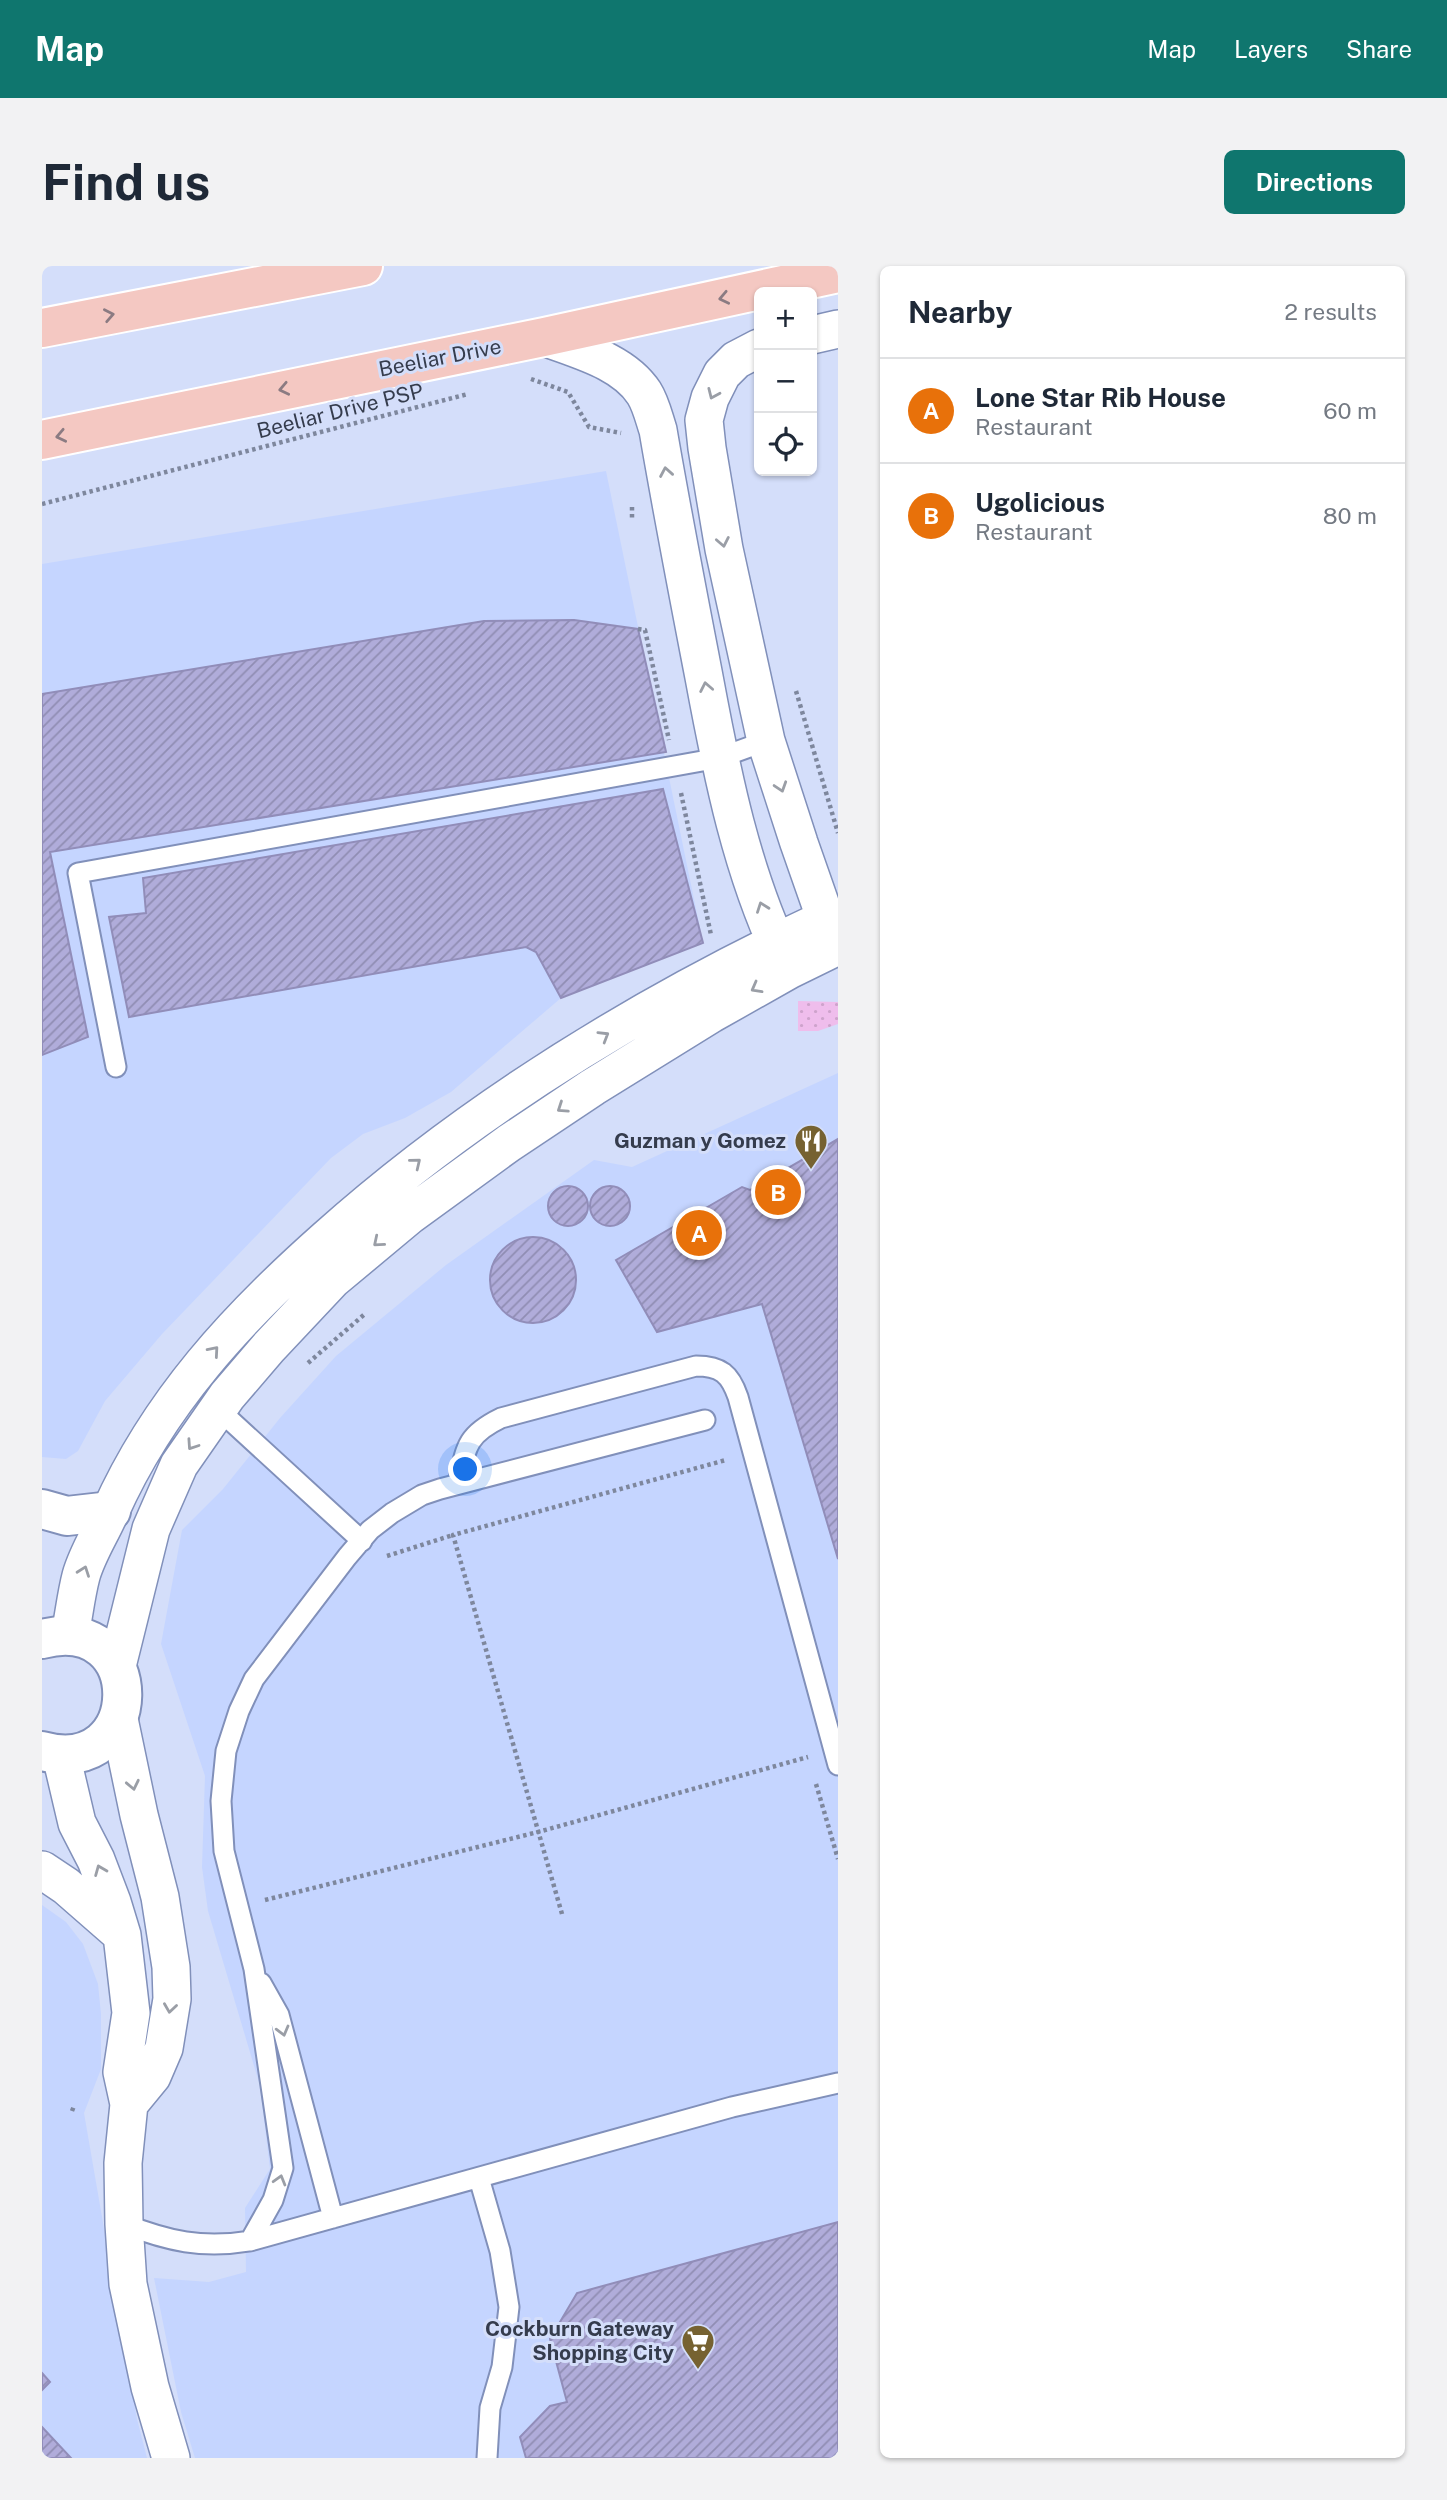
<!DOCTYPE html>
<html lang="en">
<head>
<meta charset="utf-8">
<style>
	:root { --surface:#fff; --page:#f2f2f3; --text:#1f2937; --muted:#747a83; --line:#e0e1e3; --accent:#0f766e }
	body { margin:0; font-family:"Public Sans",sans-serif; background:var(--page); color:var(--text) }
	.controls { position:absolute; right:21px; top:21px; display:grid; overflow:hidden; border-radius:10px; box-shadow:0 2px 5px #0004 }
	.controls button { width:63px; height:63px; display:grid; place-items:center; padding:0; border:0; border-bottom:2px solid var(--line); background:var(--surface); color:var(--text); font:35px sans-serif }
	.you { position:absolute; left:424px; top:1204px; width:24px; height:24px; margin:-18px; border:5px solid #fff; border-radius:50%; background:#1a73e8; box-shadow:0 0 0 10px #1a73e833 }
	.badge { display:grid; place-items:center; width:46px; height:46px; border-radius:50%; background:var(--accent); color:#fff; font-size:23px; font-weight:700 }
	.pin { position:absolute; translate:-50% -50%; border:4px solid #fff; box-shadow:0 2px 7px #0006 }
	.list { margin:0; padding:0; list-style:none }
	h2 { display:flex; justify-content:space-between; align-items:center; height:91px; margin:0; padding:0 28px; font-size:30px }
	h2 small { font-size:23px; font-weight:400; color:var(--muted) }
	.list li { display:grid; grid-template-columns:46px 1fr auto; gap:21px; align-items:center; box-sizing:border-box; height:105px; padding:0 28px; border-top:2px solid var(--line) }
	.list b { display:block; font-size:26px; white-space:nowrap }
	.list p { margin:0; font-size:23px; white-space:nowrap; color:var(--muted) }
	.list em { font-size:23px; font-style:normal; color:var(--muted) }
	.icon { flex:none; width:38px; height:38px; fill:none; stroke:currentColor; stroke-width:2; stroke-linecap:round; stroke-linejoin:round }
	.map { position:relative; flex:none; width:796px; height:2192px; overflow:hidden; border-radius:10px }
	header { display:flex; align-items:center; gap:42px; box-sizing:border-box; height:98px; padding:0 35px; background:var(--accent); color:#fff }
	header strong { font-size:33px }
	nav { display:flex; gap:38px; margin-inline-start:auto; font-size:24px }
	.intro { display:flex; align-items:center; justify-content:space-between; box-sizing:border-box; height:168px; padding:0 42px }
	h1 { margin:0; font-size:49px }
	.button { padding:18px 32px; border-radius:10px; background:var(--accent); color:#fff; font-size:24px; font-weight:700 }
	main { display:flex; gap:42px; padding:0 42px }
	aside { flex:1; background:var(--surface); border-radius:10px; box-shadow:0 2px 5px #0004 }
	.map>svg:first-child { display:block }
</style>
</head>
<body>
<header>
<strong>Map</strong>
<nav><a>Map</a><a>Layers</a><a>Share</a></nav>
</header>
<div class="intro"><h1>Find us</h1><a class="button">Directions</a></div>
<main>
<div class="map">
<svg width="796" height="2192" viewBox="0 0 796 2192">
	<defs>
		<pattern id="grass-dots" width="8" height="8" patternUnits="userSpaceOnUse" patternTransform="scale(1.75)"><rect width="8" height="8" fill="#efbdec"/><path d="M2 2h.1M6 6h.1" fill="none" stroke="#cea3cc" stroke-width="1.8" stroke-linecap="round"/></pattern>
		<pattern id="building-hatch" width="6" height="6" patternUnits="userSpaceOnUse" patternTransform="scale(1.75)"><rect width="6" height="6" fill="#b0acda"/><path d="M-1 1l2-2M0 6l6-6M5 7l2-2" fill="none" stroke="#908db3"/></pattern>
	</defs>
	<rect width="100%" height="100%" fill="#d4defa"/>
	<path fill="#c5d5ff" d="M564,205l97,472 -142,55 -110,94 -46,26 -42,16 -32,24 -169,176 -57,67 -27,50 -12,8 -24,-2v-893z
		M796,807v1385h-643l-14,-46 -27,-134 55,4 37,-10 -1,-64 25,-39 -10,-83 -52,-175 -6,-44 3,-91 -44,-132 21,-114 41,-41 57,-71 56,-62 110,-91 148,-105 38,7z
		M0,1639l24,17 17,22 15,40 3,30v55l-17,44 53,306 10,39h-105z"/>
	<path fill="url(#grass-dots)" d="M756,735l40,1v22l-20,7h-20z"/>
	<path fill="url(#building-hatch)" stroke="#918db9" stroke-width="2" d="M532,354l64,9 28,123 -616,100 38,185 -46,18v-361l442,-73z
		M621,523l40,154 -142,55 -25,-46 -10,-5 -397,70 -20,-100 37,-4 -3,-35z
		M796,873v420l-76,-255 -105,28 -41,-72 126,-73 8,3z
		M548 940a20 20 0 1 1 40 0a20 20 0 1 1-40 0Z
		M506 940a20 20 0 1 1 40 0a20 20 0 1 1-40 0Z
		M448 1014a43 43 0 1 1 86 0a43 43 0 1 1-86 0Z
		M796,1956v236h-312l-6,-21 30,-31 17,-4 -17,-63 27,-46z
		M0,2107l8,9 -8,8z
		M0,2161l29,31h-29z"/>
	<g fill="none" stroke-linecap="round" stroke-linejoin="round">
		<defs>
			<path id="service" d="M74,801l-38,-194 641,-115 47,-17
				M176,1143l144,132
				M416,1218c8,-37 8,-49 43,-66l195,-52c25,0 34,8 42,31l100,368
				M219,1717l18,32 54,203
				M437,1912l21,73 9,56 -7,60 -12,41 -3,50
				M82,1958c44,17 78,25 126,17l482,-134 106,-24
				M208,1975l23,-41 10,-32 -29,-199 -30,-118 -3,-50 5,-50 13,-40 15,-32 93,-122 23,-27 22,-17 30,-18 18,-6 265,-69"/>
			<path id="minor" d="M770,69l26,-6
				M502,71c34,13 79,24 100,56 7,11 10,25 14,37 14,82 30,164 46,247 18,97 38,198 82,287
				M717,82l-23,12 -14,14 -12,24 -6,22 3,28 17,101 42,192 33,102 35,100
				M28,1369c4,-20 6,-40 11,-59 6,-22 20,-43 29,-64 49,-110 127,-194 216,-273 149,-133 319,-236 499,-320l13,1
				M75,1400l34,-137 28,-64 48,-69 42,-49 63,-67 78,-65 99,-72 84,-56 118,-73 78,-44 49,-24
				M77,1453l20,96 21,82 11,70 1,32 -8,49 -12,28 -23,28
				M19,1489l16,68 19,37 16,42 10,33 9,78 -9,59 7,32 -6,59 1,61 4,60 22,103 21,71
				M0,1604l24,16 55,48"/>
			<path id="tertiary" d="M0,1243l25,7 44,-5
				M0,1373c109,-28 105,141 0,112"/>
			<path id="trunk" d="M0,62l321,-62
				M0,174l502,-103 294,-64"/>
		</defs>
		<use href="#service" stroke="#8190ba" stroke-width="23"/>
		<use href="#minor" stroke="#8190ba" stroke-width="40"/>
		<use href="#tertiary" stroke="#8190ba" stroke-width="42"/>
		<use href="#trunk" stroke="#fff" stroke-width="42"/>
		<path stroke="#7e879d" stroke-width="4.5" stroke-dasharray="3.5 3.5" stroke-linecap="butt" d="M489,113l37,13 21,35 32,6
			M0,238l426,-110
			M590,241v14
			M596,363l7,1 24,110
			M754,425l42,142
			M639,527l30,142
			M266,1097l58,-50
			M345,1290l66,-21
			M774,1518l22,75
			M223,1634l273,-68 270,-75
			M520,1648l-109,-379 273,-75
			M30,1845l2,-5"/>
		<use href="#service" stroke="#fff" stroke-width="19"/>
		<use href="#minor" stroke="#fff" stroke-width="37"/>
		<use href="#tertiary" stroke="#fff" stroke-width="38"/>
		<use href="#trunk" stroke="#f4c8c2" stroke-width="38"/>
	</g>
	<defs><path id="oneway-chevron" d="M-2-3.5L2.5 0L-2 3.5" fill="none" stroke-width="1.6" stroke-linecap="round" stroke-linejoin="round" transform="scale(1.75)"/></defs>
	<g stroke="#8b7b82">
		<use href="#oneway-chevron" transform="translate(682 32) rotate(168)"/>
		<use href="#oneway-chevron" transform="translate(67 49) rotate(-11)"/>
		<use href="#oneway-chevron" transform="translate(242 123) rotate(168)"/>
		<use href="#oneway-chevron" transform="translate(19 170) rotate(168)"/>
	</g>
	<g stroke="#9a9ea6">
		<use href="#oneway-chevron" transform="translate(671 128) rotate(114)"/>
		<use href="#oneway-chevron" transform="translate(624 206) rotate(-100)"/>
		<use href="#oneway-chevron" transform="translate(681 276) rotate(79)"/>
		<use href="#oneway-chevron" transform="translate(664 421) rotate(-101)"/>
		<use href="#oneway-chevron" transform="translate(739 521) rotate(72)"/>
		<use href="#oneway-chevron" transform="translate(720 641) rotate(-110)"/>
		<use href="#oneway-chevron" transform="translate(714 722) rotate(151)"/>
		<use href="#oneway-chevron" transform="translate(562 770) rotate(-31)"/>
		<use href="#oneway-chevron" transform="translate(520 842) rotate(146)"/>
		<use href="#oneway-chevron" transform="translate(374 897) rotate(-39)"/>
		<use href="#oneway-chevron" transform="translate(336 976) rotate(140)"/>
		<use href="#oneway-chevron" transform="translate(172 1085) rotate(-49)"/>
		<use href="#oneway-chevron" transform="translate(150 1179) rotate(124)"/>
		<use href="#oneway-chevron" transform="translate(42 1305) rotate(-70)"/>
		<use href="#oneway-chevron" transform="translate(91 1519) rotate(78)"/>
		<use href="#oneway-chevron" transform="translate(58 1604) rotate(-112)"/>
		<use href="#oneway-chevron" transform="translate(128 1742) rotate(98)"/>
		<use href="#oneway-chevron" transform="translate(241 1765) rotate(75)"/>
		<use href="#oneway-chevron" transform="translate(238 1914) rotate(-74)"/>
	</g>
	<defs>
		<symbol id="restaurant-pin" viewBox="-11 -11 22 30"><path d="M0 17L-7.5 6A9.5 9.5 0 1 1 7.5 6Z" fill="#766231" stroke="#d4defa"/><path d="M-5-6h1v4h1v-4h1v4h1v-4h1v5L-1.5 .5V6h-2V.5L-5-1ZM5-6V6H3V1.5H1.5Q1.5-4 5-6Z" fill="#fff"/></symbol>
		<symbol id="supermarket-pin" viewBox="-11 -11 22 30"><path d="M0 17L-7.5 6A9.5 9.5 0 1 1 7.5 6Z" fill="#766231" stroke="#d4defa"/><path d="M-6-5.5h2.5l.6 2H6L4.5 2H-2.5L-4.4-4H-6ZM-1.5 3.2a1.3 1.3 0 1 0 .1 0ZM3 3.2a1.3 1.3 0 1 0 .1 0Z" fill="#fff"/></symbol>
	</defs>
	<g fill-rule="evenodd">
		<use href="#restaurant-pin" x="750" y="856" width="38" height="52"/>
		<use href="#supermarket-pin" x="637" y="2056" width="38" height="52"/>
	</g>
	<g text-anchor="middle" stroke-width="6" stroke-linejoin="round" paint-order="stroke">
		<g font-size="21" fill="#353c4d" stroke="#d4defa">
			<text transform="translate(398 92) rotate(-11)" y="7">Beeliar Drive</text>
			<text transform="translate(298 145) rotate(-14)" y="7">Beeliar Drive PSP</text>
		</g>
		<g font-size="21" font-weight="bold" fill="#353c4d" stroke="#d4defa" text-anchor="end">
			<text x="744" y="882">Guzman y Gomez</text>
			<text x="632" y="2070">Cockburn Gateway<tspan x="632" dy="24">Shopping City</tspan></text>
		</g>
	</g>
</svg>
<div class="controls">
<button>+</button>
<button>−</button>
<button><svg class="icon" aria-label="locate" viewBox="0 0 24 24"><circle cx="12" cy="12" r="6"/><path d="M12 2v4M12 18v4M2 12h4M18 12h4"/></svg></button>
</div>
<div class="you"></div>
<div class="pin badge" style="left:657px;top:967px;background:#e8710a">A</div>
<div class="pin badge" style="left:736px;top:926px;background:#e8710a">B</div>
</div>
<aside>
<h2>Nearby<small>2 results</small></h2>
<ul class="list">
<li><span class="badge" style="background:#e8710a">A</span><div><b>Lone Star Rib House</b><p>Restaurant</p></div><em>60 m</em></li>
<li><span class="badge" style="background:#e8710a">B</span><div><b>Ugolicious</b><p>Restaurant</p></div><em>80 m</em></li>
</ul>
</aside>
</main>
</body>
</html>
